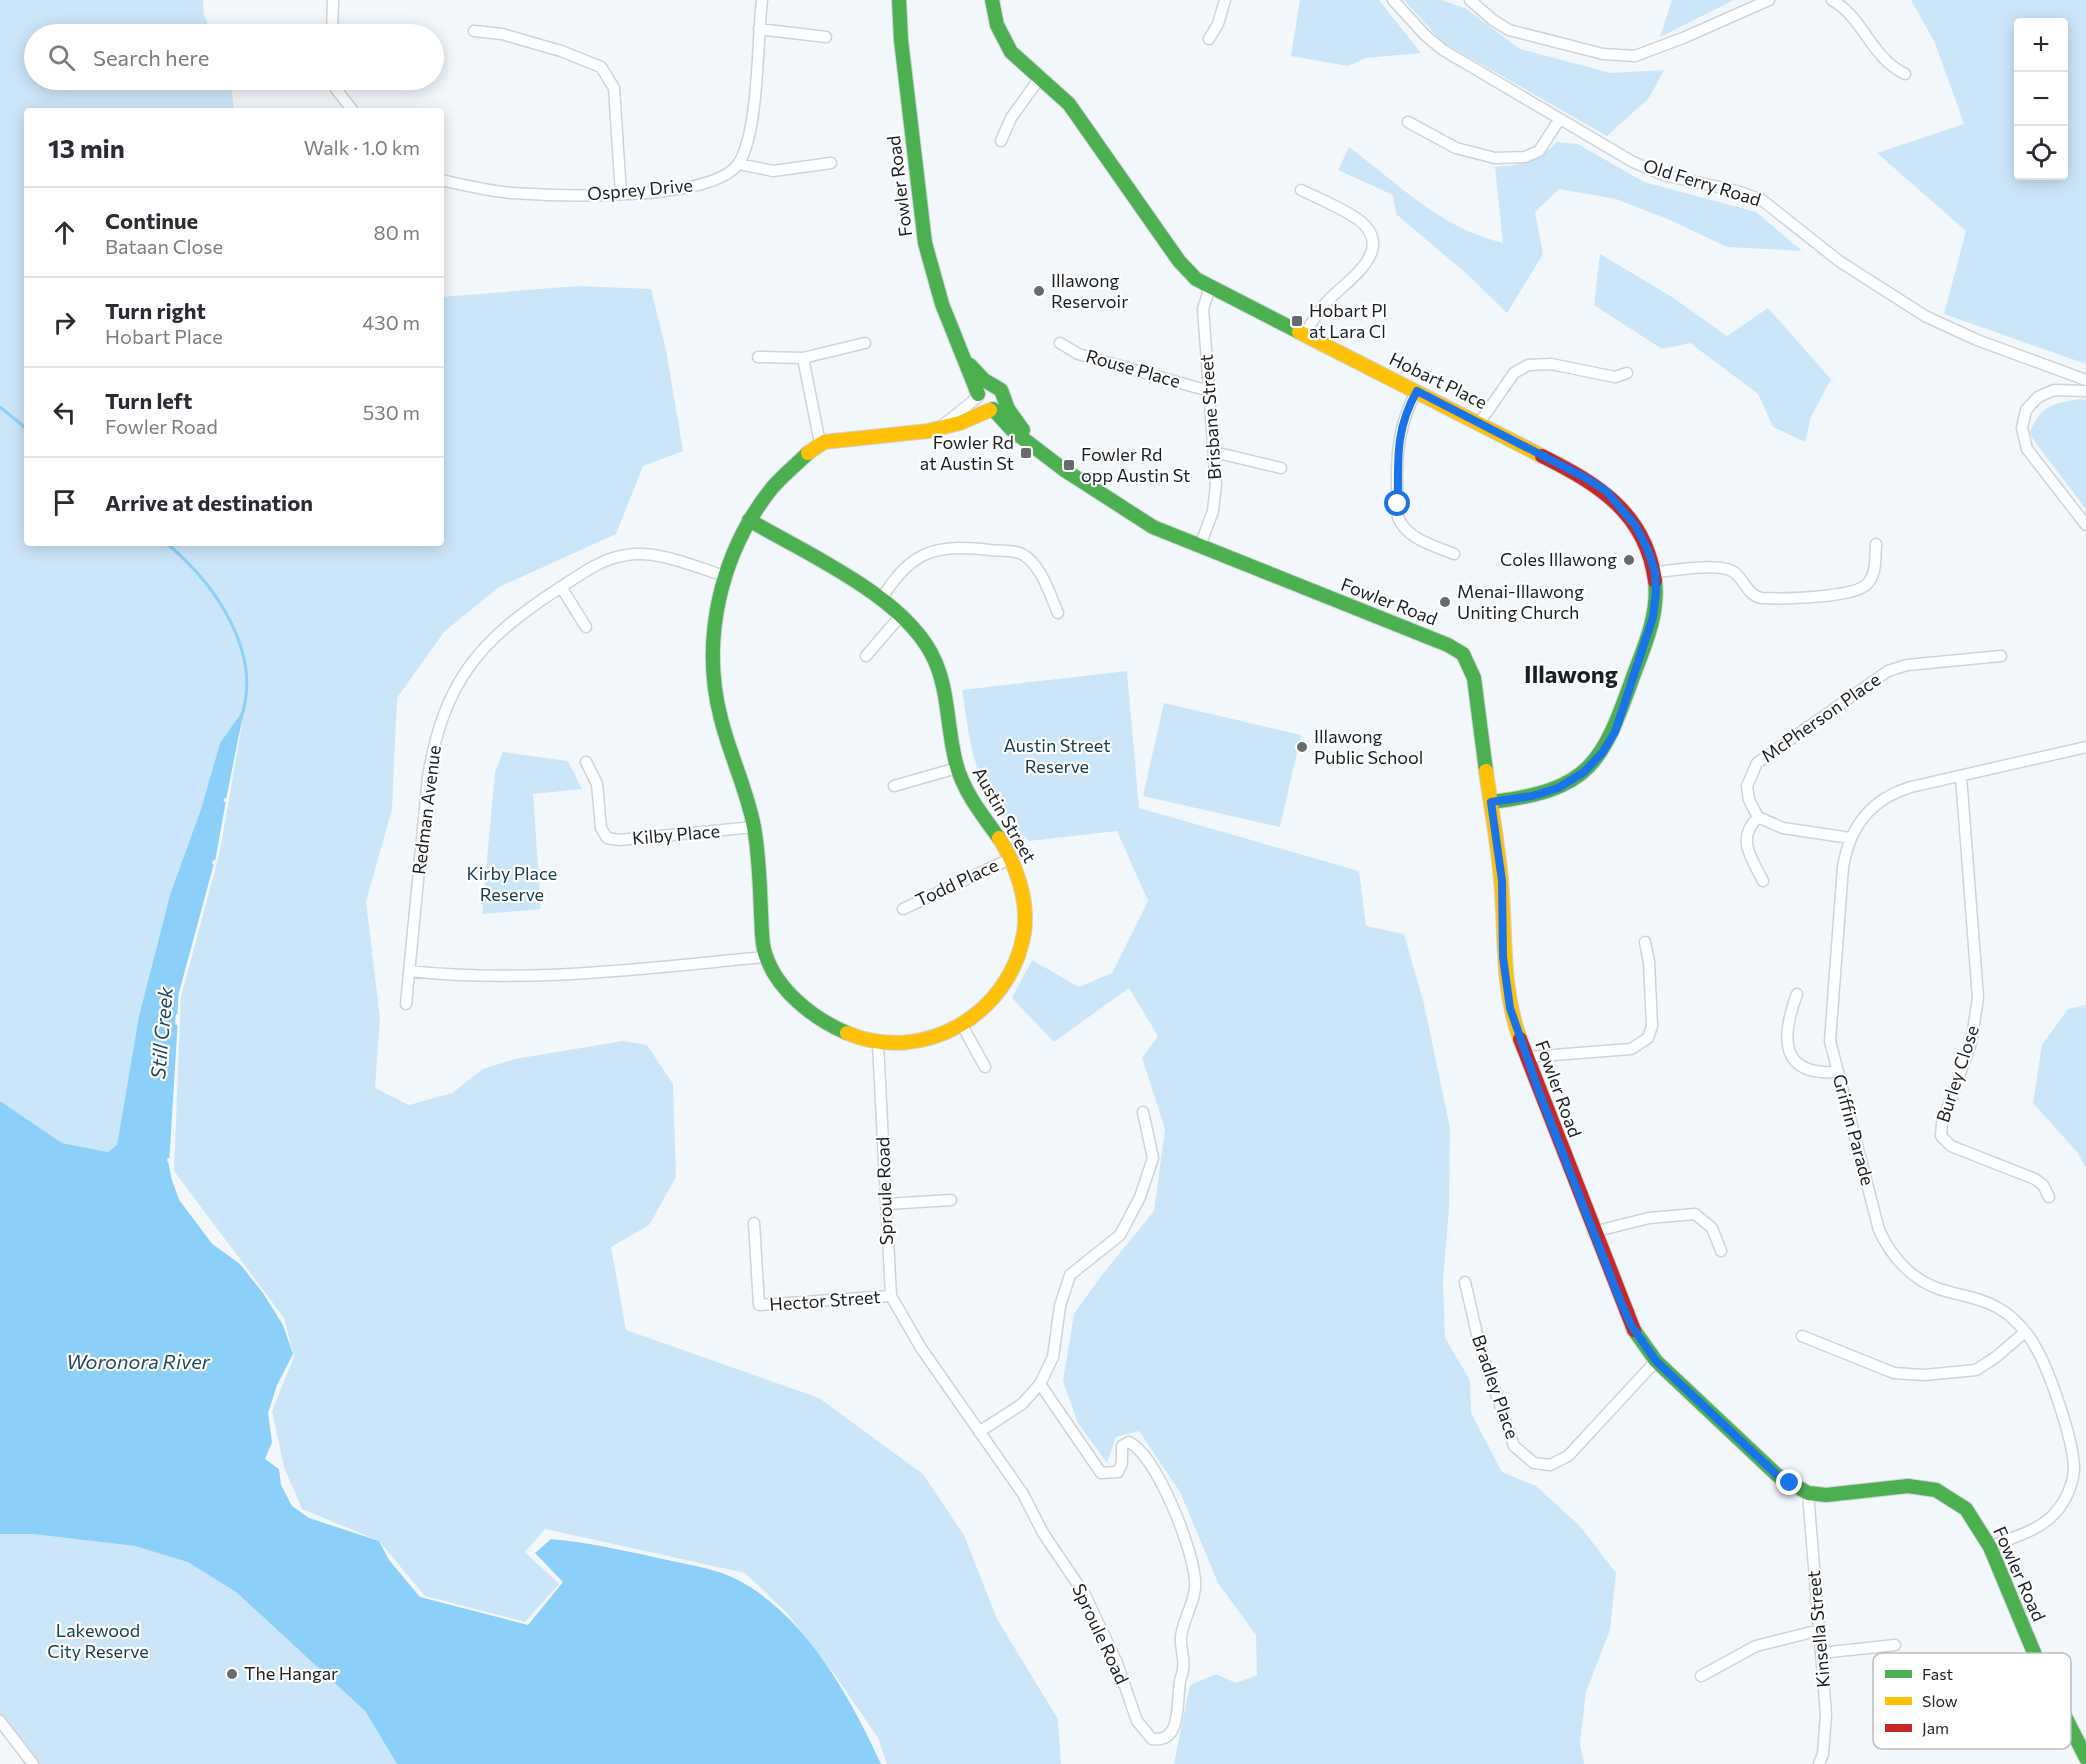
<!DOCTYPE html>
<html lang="en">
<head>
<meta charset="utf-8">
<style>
	:root { --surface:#fff; --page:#f7f7f7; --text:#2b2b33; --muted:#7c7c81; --line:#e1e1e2 }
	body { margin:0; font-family:Commissioner,sans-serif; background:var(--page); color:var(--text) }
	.controls { position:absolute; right:18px; top:18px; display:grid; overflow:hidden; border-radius:6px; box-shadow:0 3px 15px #0003 }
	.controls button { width:54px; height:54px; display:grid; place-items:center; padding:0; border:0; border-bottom:2px solid var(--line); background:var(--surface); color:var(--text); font:30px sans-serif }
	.stop { position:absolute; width:18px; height:18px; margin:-14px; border:4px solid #1a73e8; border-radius:50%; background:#fff }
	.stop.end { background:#1a73e8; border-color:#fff; box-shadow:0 2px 6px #0008 }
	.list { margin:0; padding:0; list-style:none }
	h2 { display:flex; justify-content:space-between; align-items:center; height:78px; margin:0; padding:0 24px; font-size:26px }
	h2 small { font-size:20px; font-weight:400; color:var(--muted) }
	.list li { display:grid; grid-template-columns:39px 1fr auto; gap:18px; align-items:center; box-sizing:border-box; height:90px; padding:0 24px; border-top:2px solid var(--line) }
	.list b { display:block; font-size:22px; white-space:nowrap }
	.list p { margin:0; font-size:20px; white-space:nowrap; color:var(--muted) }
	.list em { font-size:20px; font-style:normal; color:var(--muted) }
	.icon { flex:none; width:33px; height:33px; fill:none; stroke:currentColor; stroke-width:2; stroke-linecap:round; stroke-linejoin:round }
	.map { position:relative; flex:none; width:2086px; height:1764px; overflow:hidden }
	.search { position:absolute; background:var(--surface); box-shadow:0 3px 15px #0003; left:24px; top:24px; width:420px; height:66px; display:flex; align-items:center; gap:15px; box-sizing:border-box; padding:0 21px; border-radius:33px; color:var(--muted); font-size:22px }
	.panel { position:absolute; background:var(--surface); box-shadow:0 3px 15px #0003; left:24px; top:108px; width:420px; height:438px; border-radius:6px }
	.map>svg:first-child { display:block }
</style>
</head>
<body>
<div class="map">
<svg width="2086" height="1764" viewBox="0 0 2086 1764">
	<rect width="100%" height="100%" fill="#f2f7fc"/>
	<path fill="#cce6f9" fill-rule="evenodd" d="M0,0h203l1,15 8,19h-178v46h197l3,31h-207v432h414v-246l137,-11 73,3 15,61 17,101 -40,15 -27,68 -117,53 -55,45 -47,66 -5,111 -26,93 14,116 -5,70 34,17 43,-12 31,-24 32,-10 108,-18 24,4 26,39 3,93 -27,48 -38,22 15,83 193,68 104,76 41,61 33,84 61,100 3,45h-174l-9,-26 -41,-60 -51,-66 -41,-39 -200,-44 -20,23 34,32 -34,38 -100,-26 -46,-55 -77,-32 -18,-42 -12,-56 22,-54 -10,-39 -110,-147 7,-174 39,-146 25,-144 -25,36 -19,66 -31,86 -31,121 -22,129 -9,7 -46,-9 -62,-42z
		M1300,0h79l42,53 -55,5 -18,8 -57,-10z
		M1404,0h37l24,8 55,41 91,24 53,-3 -15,28 -42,38 -165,-94z
		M1672,0h62l-74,37z
		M1911,0h175v364l-142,-50 22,-83 -89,-78 87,-29 -29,-81zM2018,22h46v154h-46z
		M1557,142l21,2 66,38 112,30 46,39 -75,-4 -57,-27 -54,-21 -57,-10 -24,23 8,42 -36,59 -39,-38 -72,-61 -3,-19 -55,-25 11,-23c50,37 91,81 154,96l-8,-76c29,-3 40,-3 62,-25z
		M1600,254l72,43 55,39 41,-28 63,71 -20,38 -6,25 -32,-15 -15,-33 -68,-51 -28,6 -68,-44z
		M2080,399l6,1v109l-57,-75c12,-29 22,-30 51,-35z
		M1127,671l12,137 220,63 7,55 38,8 20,70 26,124 -1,82 -6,70 2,58 25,42 1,33 31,59 34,14 44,40 36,47 -6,57 -24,62 -6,51 4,21h-410l16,-79 26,-11 20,9 21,-8 -1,-40 -38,-52 -38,-91 -41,-61 -23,6 -9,26 -29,-40 -15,-42 11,-67 27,-38 53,-65 11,-82 -23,-71 16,-22 -29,-48 -75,54 -42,-44 20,-38 47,27 33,-14 36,-72 -31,-70 -88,10c-11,-12 -24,-25 -34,-39 -24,-31 -27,-75 -33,-112z
		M1164,703l137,32 -21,92 -137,-31z
		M503,752l65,9 14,28 -49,5 8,115 -59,5 13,-142z
		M2086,1005v163l-9,-16 -44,-49 9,-58 26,-36z
		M0,1534h33l102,12 53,15 48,31 129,119 32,53h-364l-33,-43z"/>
	<path fill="#8ccff8" d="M246,706l-20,78 -8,57 -41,153 -10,169 5,24 14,27 25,29 29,21 23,29 20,32 10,29 -16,31 -9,28 4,29 -7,17 14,10 2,16 11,21 17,12 70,23 10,19 31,37 108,28 35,-43 -28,-29 16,-14c42,4 80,13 121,22 22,5 45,8 66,19 68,36 112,117 143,184h-484l-32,-53 -129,-119 -48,-30 -53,-16 -102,-12h-33v-433l62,42 46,9 9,-7 22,-129 31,-121 31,-86 19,-66z"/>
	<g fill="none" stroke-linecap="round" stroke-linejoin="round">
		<path stroke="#8ccff8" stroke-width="3" d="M0,407l27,22
			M166,543c49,40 99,112 74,177
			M225,797l14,-70
			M214,859l10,-56
			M176,1013l1,-19 35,-129
			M168,1157l8,-131
			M167,1163l3,16 8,22 33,44"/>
		<defs>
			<path id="street" d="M1393,0l32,35 18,15 190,112 31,13 73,16 25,9 77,61 86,55 52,24 109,40
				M1470,0l23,20 16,10 94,24 32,2 48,-18 86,-38
				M1832,0c32,18 39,58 73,74
				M759,29l67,8
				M474,31l28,3 59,17 40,16 13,21 7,106
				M332,34l1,-34
				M1209,39l9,-15 7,-24
				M336,80v9l17,22
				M1408,122l48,26 39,10 30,-1 14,-6 20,-31
				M1001,141l10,-23 28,-39
				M739,164l34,7 58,-8
				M441,180c23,5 48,11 71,13 44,3 206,10 228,-32 19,-34 17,-119 22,-161
				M1301,190c19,9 41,18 58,30 40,32 -17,63 -34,84 -8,9 -14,20 -21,31
				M1060,343l18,11 131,37
				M758,357l45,1 62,-15
				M803,358l17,85
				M1417,391c-23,39 -21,82 -19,126 8,22 37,29 56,37
				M2086,391l-32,-1 -16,7 -12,13 -4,18 5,21 59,76
				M1480,422l34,-49 14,-8 23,-1 64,13 12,-4
				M943,425l35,-28
				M1214,452l67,16
				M1200,546l13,-35 3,-27 -13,-175 7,-22
				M1655,572c18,-1 67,-11 80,1 10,8 13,23 27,25 20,1 92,0 105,-14 10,-10 8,-27 9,-40
				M561,587l25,40
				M882,598c30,-48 53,-54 108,-48 9,1 25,0 32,4 19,10 28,41 36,59
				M866,656l36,-42
				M586,762l11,22 4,44 6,10 12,2 135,-13
				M1961,776l17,222 -7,45 -29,80 -1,13 10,10 84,33 8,6 6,12
				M894,786l63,-18
				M1758,817c-22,22 -7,40 5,64
				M1850,838l-67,-10 -25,-11 -9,-17 -2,-14 10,-23 131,-92 19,-6 94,-9
				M903,909l109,-51
				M409,971c118,13 238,-3 356,-14
				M1797,994c-16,43 -18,82 40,78
				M406,1004l22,-227c16,-95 50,-136 130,-188 22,-14 43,-31 69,-34 32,-5 68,12 98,21
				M963,1027l22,40
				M878,1044l13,252 30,52 102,146 20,39 42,62 32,68 20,58 15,18c31,4 24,-37 28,-57 0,-4 3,-8 3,-13 2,-10 -3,-21 -2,-32 2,-19 16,-37 14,-57 -2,-31 -38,-124 -66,-138l-7,4v17l-4,9 -17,1 -61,-89
				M1527,1057l104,-8 17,-11 4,-12 -3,-64 -4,-20
				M887,1204l64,-4
				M754,1223l5,82 132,-9
				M1593,1232l56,-14 46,-4 17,14 9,23
				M1465,1282l15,65 34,99 20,17 16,2 18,-9 88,-95
				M1802,1336l92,37 30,2 52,-5 20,-13 29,-25
				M979,1432l43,-28 18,-20 13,-27 7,-51 10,-31 50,-40 20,-38 13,-39 -10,-46
				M1808,1493l18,221 -3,40 -4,10
				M1990,1547c20,-9 49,-16 64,-33 11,-11 19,-29 20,-45 0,-27 -24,-97 -38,-121 -6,-12 -16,-23 -26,-32 -22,-18 -45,-19 -71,-27 -28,-10 -48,-33 -60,-59l-49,-189 13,-174c7,-41 28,-68 68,-80l175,-40
				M1821,1653l74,-8
				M1701,1676l55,-30 64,-16
				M0,1721l33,43"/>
			<path id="fast" d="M899,0l2,40 24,203 17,61 36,90
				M992,0l5,25 14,27 58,52 110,157 17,18 103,53
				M970,365l14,15 17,10 7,19 15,21
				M993,409l19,21 51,39 90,58 295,118 15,9 11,24 12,93
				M808,453c-12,12 -25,22 -36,35 -51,64 -72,151 -51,231 9,36 26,71 33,108 5,28 6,57 7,86 1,13 0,28 4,40 11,37 49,66 82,80
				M749,520c58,34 159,78 186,141 14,32 12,68 21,102 7,28 26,52 43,75
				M1491,802c100,-12 111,-38 143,-128 11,-29 25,-61 21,-93
				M1634,1330l22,31 121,114 31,18 18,2 82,-9 28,4 30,19 24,38 50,120 46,91"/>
			<path id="slow" d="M1299,332l243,124
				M808,453l16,-11 104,-11 32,-8 30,-13
				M1486,771c5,36 12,73 15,109 5,55 0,107 19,159
				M847,1033c76,32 163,-18 177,-100 5,-32 -8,-69 -25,-95"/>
			<path id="jam" d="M1542,456c56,28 104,57 113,125
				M1520,1039l114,291"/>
		</defs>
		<use href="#street" stroke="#cfd3d6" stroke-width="13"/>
		<use href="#fast" stroke="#cfd3d6" stroke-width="16"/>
		<use href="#slow" stroke="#cfd3d6" stroke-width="16"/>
		<use href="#jam" stroke="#cfd3d6" stroke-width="16"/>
		<use href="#street" stroke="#fdfeff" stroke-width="10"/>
		<use href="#fast" stroke="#4caf50" stroke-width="14"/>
		<use href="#slow" stroke="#ffc107" stroke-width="14"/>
		<use href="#jam" stroke="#c62828" stroke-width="14"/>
	</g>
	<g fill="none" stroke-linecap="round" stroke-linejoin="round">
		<path stroke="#1a73e8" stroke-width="8" d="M1398,504c0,-43 -3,-75 19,-113l167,86 22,14 29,34 12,23 8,24 1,20 -3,25 -38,115 -13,21 -18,19 -26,16 -26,8 -41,6 11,79 1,76 7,51 29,84 81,208 11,25 25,36 121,114 13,8"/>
	</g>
	<g fill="#666b6e" stroke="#fff" stroke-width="2">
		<circle cx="1039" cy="291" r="6"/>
		<rect x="1291" y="315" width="12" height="12" rx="3"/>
		<rect x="1020" y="447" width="12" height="12" rx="3"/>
		<rect x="1063" y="459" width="12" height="12" rx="3"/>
		<circle cx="1629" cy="560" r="6"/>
		<circle cx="1445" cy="602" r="6"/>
		<circle cx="1302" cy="747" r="6"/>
		<circle cx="232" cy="1674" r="6"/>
	</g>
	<g text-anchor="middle" stroke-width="4.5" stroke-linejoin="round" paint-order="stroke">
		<g font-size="18" fill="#1b1f21" stroke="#fff">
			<text transform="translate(1702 183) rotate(17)" y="6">Old Ferry Road</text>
			<text transform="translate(900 186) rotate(-97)" y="6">Fowler Road</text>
			<text transform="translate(640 190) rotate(-5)" y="6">Osprey Drive</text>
			<text transform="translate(1133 369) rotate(16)" y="6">Rouse Place</text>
			<text transform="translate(1438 381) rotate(26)" y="6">Hobart Place</text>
			<text transform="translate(1211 417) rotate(-94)" y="6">Brisbane Street</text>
			<text transform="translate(1389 602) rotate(21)" y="6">Fowler Road</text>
			<text transform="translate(1821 718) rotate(-35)" y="6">McPherson Place</text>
			<text transform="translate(427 810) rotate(-83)" y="6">Redman Avenue</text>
			<text transform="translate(1004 815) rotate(60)" y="6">Austin Street</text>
			<text transform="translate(676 835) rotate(-5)" y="6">Kilby Place</text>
			<text transform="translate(957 883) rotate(-25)" y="6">Todd Place</text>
			<text transform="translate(1958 1074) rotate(-72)" y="6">Burley Close</text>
			<text transform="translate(1558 1089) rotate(70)" y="6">Fowler Road</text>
			<text transform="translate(1853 1130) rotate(75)" y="6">Griffin Parade</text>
			<text transform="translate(885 1191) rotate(-92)" y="6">Sproule Road</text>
			<text transform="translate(825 1301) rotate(-4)" y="6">Hector Street</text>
			<text transform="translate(1495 1387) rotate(71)" y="6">Bradley Place</text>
			<text transform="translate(2019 1574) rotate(66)" y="6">Fowler Road</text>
			<text transform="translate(1819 1629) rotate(-95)" y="6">Kinsella Street</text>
			<text transform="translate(1100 1634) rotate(65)" y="6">Sproule Road</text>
		</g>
		<g font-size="18" fill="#1b1f21" stroke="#fff" text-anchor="start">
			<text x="1051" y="287">Illawong<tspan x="1051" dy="21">Reservoir</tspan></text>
			<text x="1309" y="317">Hobart Pl<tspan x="1309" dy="21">at Lara Cl</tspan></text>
			<text x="1014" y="449" text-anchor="end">Fowler Rd<tspan x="1014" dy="21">at Austin St</tspan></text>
			<text x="1081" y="461">Fowler Rd<tspan x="1081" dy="21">opp Austin St</tspan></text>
			<text x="1617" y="566" text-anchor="end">Coles Illawong</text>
			<text x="1457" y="598">Menai-Illawong<tspan x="1457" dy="21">Uniting Church</tspan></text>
			<text x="1314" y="743">Illawong<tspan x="1314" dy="21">Public School</tspan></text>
			<text x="244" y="1680">The Hangar</text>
		</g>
		<g font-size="18" fill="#143c53" stroke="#fff">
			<text x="1057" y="752">Austin Street<tspan x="1057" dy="21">Reserve</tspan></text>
			<text x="512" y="880">Kirby Place<tspan x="512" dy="21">Reserve</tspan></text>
			<text x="98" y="1637">Lakewood<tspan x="98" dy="21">City Reserve</tspan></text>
		</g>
		<g font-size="20" font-style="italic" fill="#214860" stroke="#fff">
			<text transform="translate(162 1033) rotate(-85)" y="7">Still Creek</text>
			<text x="138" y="1369">Woronora River</text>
		</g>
		<g font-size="24" font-weight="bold" fill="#1b1f21" stroke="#fff">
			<text x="1571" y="683">Illawong</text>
		</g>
	</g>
	<rect x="1873" y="1653" width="198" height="96" rx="9" fill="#fff" stroke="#bbbcbc" stroke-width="1.5"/>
	<rect x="1885" y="1670" width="27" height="8" fill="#4caf50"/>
	<rect x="1885" y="1697" width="27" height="8" fill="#ffc107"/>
	<rect x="1885" y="1724" width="27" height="8" fill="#c62828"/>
	<g font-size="16" fill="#1b1f21">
		<text x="1922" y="1680">Fast</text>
		<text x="1922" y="1707">Slow</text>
		<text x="1922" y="1734">Jam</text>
	</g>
</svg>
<div class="controls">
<button>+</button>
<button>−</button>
<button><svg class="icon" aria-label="locate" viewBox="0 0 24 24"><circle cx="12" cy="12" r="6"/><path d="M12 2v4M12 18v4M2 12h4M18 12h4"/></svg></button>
</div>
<div class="stop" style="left:1398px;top:504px"></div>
<div class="stop end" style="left:1790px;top:1483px"></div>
<div class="search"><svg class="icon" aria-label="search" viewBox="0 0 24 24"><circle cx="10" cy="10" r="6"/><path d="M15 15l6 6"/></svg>Search here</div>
<section class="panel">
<h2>13 min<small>Walk · 1.0 km</small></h2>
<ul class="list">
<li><svg class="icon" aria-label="ahead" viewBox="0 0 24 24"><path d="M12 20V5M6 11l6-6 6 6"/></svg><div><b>Continue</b><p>Bataan Close</p></div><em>80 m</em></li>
<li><svg class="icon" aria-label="right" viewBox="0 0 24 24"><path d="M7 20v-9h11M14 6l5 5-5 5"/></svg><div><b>Turn right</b><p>Hobart Place</p></div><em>430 m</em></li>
<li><svg class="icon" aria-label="left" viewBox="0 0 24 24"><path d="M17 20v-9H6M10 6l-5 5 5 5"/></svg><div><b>Turn left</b><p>Fowler Road</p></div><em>530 m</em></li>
<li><svg class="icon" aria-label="arrive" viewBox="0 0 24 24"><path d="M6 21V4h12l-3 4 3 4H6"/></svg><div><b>Arrive at destination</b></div></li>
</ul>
</section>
</div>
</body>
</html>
